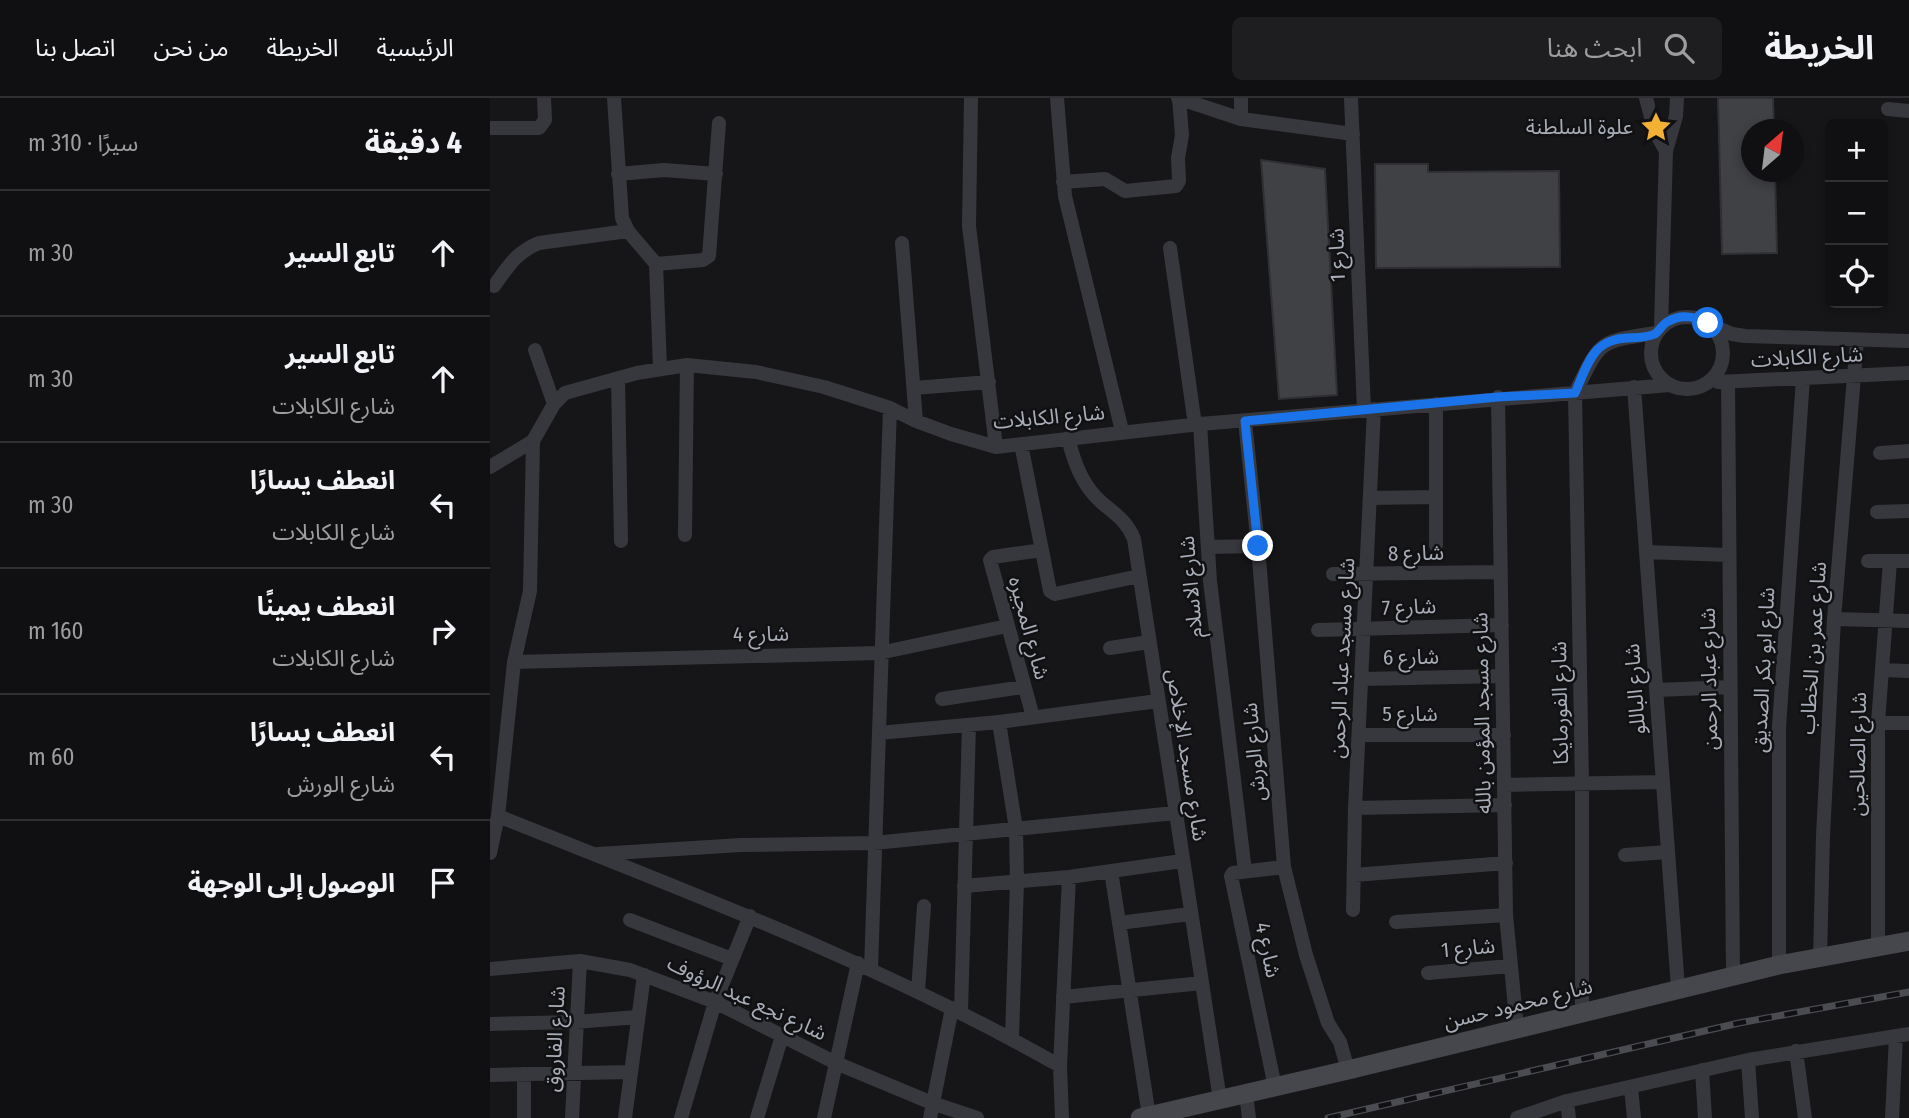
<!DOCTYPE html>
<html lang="ar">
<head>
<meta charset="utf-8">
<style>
	:root { --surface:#101012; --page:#1e1e20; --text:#f1f3f6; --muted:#9c9d9f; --line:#303032 }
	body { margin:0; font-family:"Fira Sans Condensed","Noto Sans Arabic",sans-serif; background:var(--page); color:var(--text); direction:rtl }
	.controls { position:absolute; right:21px; top:21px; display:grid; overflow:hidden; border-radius:10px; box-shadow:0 4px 10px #0003 }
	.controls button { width:63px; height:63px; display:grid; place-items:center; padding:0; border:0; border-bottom:2px solid var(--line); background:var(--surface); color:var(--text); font:35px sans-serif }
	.compass { position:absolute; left:1251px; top:21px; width:63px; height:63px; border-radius:50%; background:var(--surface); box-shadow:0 4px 10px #0003; rotate:28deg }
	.stop { position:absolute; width:21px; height:21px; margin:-16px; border:5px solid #1a73e8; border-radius:50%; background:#fff }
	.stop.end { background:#1a73e8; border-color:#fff; box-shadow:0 2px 7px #0008 }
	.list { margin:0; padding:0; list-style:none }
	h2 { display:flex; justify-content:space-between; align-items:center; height:91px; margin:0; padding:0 28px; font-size:30px }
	h2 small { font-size:23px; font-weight:400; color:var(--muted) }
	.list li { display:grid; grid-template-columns:46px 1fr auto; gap:21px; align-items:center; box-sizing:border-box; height:126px; padding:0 28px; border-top:2px solid var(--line) }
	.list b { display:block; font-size:26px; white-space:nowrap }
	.list p { margin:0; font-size:23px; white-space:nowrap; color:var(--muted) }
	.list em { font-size:23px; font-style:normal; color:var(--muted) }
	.icon { flex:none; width:38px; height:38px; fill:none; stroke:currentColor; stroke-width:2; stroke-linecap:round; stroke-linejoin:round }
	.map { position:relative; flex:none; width:1419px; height:1020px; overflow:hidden; direction:ltr }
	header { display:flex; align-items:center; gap:42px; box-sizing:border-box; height:98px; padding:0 35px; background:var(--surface); border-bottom:2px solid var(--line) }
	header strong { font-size:33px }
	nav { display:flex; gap:38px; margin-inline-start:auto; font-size:24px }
	.search { width:490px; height:63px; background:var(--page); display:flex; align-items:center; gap:18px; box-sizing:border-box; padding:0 24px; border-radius:10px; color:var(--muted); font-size:26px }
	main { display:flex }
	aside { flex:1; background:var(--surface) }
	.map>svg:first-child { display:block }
</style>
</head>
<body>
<header>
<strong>الخريطة</strong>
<div class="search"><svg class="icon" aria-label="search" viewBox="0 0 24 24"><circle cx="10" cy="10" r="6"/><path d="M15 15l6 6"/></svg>ابحث هنا</div>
<nav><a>الرئيسية</a><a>الخريطة</a><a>من نحن</a><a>اتصل بنا</a></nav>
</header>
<main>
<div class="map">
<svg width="1419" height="1020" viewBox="0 0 1419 1020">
	<rect width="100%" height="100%" fill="#161618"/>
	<path fill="#404145" stroke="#303034" stroke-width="2" d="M1228,0h55l1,32h-22v42h23l2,81 -55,1z
		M771,62l64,9 12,226 -58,4z
		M885,66h53v8l131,-1 1,96 -184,1z"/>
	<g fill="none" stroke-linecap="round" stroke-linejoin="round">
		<path stroke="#37383d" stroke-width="14" d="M124,0l8,120 6,13 28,33 4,104
			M481,0l-2,128 27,221
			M567,0l8,98 57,235
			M688,0l63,21 112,15
			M861,0l13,312
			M1156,0l9,34 11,19
			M1398,11l21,2
			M751,21v-21
			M0,30h49l6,-8 -1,-22
			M128,76l46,-4 52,4
			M573,84l42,-3 20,12 51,-5 3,-5 -1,-23 4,-23 -3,-37
			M412,145l14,178
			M680,150l25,177
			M166,166l47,-4 6,-4 10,-133
			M4,188c14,-19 22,-34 45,-43l89,-12
			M1161 255a36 36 0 1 1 72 0a36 36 0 1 1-72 0Z
			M1223,228l19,8 13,2 164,5
			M1171,229l5,-176 10,-35 1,-18
			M45,252l19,54
			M128,281l3,162
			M1228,284l191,-9
			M1238,284l5,594
			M1144,289l44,601
			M424,290l75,-6
			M1008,299l8,518 11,113
			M755,323l13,125 26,321 22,88 22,68 12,19 8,28
			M710,326l10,157 35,290
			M578,340c6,24 14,47 33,64 14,12 26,19 33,37l86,561
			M531,346l29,147 5,3 84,-18
			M1390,355l29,-2
			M0,369l43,-26 21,-37 11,-11 72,-20 50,-8 69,7 68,15 66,21 26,13 35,13 45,13 204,-23 470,-39
			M880,400l65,-1
			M1387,414l32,-1
			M195,437l2,-170
			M946,447v-141
			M718,449l50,-1
			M1156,454l83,3
			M1378,463h41
			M843,476l168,-2
			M1344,521l75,2
			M828,532l184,-5
			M620,550l39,-6
			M24,564l365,-9 128,-27
			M1392,572l27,1
			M872,581l140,-3
			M1167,592l73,-3
			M452,601l81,-12
			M543,619l-43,-157 3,-3 49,-7
			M509,624l17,107 1,52 -5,157
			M1388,625h31
			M389,635l120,-11 159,-21
			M869,637h145
			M1014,687l159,-3
			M865,710l150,-3
			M8,718c190,76 383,148 562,250
			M0,755l8,-37 16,-154 16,-71 3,-150
			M108,756l143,-9 133,-2 301,-30
			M1135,757l43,-3
			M621,773l38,245
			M864,777l152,-12
			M474,788l105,-9 113,-16
			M863,812l2,-102 19,-399
			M140,822l102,39
			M906,824l110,-7
			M629,825l71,-9
			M1388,850v-225l12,-162
			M1330,860l3,-122 11,-217 23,-279
			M1289,867v-238l24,-349
			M0,871l90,-8 50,9 85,32 121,61 96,40 45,15
			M381,871c5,-187 11,-374 19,-561
			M938,875l83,-7
			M428,893l6,-85
			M573,899l139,-14
			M1092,913v-226l-7,-392c26,-53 22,-51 81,-60
			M471,914l8,-287
			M0,926l86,-2 61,-5
			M1306,953l9,67
			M1258,962l4,58
			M1212,972l3,48
			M34,976v44
			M0,977l140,-3
			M785,989l-44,-211 2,-3 51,-6
			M1141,990l3,30
			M756,996l3,24
			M1077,1003l2,17
			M82,1020l8,-157
			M135,1020l19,-143
			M191,1020l34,-116 35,-86
			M267,1020l25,-82
			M334,1020l34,-155
			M440,1020l22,-110
			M572,1020l-2,-52 9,-189
			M1027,1020l50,-17 181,-41 161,-26
			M1402,1020l4,-82"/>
		<path stroke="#45474d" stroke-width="19" d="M650,1020l208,-48 431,-105 130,-24"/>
		<defs>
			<path id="rail" d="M838,1020l411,-95 170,-31"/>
		</defs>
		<use href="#rail" stroke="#4a4c52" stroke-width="7"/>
		<use href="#rail" stroke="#111113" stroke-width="4.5" stroke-dasharray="13" stroke-linecap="butt"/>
	</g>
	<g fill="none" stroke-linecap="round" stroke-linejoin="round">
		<path stroke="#1a73e8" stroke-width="9" d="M768,448l-13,-125 253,-24 77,-4c6,-13 12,-33 23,-44 18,-17 39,-7 57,-15 4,-3 7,-9 12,-12 13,-8 28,-6 41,1"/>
	</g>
	<defs>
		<symbol id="sight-bare" viewBox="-9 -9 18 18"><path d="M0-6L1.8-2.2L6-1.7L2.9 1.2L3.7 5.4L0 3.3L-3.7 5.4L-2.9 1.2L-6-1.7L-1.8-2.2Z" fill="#f2b134" stroke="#111113" stroke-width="2.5" paint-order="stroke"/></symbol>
	</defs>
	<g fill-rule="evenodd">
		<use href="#sight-bare" x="1144" y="7" width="44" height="44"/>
	</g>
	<g text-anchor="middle" stroke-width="5" stroke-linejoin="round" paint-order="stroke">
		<g font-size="21" fill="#a8adb8" stroke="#111113" text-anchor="end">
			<text x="1143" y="36">علوة السلطنة</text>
		</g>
		<g font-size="21" fill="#a8adb8" stroke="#111113">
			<text transform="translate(847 157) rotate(-92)" y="7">شارع 1</text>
			<text transform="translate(1317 259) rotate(-3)" y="7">شارع الكابلات</text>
			<text transform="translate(559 319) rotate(-5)" y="7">شارع الكابلات</text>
			<text transform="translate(926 455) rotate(-1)" y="7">شارع 8</text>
			<text transform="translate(701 489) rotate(-95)" y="7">شارع الاسلام</text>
			<text transform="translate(919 509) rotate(-2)" y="7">شارع 7</text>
			<text transform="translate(539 530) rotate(75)" y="7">شارع المجيره</text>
			<text transform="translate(271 536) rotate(-1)" y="7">شارع 4</text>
			<text transform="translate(1323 550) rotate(-86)" y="7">شارع عمر بن الخطاب</text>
			<text transform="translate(921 559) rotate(-1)" y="7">شارع 6</text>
			<text transform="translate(852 560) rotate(-87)" y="7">شارع مسجد عباد الرحمن</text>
			<text transform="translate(1273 572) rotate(-87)" y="7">شارع ابو بكر الصديق</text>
			<text transform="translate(1219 581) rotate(-91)" y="7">شارع عباد الرحمن</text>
			<text transform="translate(1145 591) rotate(-94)" y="7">شارع الباللو</text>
			<text transform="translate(1070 605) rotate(-91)" y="7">شارع الفورمايكا</text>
			<text transform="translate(992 615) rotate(-91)" y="7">شارع مسجد المؤمن بالله</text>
			<text x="920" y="623">شارع 5</text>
			<text transform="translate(764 654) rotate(-95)" y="7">شارع الورش</text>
			<text transform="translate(1368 656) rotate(-89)" y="7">شارع الصالحين</text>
			<text transform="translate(697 657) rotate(81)" y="7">شارع مسجد الإخلاص</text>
			<text transform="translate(978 850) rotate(-5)" y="7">شارع 1</text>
			<text transform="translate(778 852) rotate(78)" y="7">شارع 4</text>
			<text transform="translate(257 900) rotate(25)" y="7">شارع نجع عبد الرؤوف</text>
			<text transform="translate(1028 906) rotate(-14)" y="7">شارع محمود حسن</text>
			<text transform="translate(65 941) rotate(-87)" y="7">شارع الفاروق</text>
		</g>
	</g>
</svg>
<div class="controls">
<button>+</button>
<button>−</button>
<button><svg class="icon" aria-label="locate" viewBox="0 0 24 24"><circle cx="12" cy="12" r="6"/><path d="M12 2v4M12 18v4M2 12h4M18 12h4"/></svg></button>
</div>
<svg class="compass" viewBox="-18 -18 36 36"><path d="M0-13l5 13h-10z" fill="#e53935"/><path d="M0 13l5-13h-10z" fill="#9c9d9f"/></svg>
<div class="stop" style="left:1218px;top:225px"></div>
<div class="stop end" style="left:768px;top:448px"></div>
</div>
<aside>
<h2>4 دقيقة<small>سيرًا · 310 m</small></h2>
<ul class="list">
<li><svg class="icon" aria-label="ahead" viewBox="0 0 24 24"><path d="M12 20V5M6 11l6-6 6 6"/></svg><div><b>تابع السير</b></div><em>30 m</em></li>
<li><svg class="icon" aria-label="ahead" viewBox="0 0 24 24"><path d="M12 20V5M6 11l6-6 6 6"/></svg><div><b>تابع السير</b><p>شارع الكابلات</p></div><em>30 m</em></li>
<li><svg class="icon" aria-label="left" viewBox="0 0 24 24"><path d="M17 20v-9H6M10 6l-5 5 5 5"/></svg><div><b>انعطف يسارًا</b><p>شارع الكابلات</p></div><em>30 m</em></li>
<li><svg class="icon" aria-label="right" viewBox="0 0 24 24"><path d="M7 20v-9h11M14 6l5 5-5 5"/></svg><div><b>انعطف يمينًا</b><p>شارع الكابلات</p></div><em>160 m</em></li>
<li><svg class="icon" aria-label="left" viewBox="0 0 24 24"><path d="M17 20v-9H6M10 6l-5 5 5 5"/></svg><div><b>انعطف يسارًا</b><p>شارع الورش</p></div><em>60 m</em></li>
<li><svg class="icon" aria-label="arrive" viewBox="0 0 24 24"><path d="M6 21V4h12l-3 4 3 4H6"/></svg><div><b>الوصول إلى الوجهة</b></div></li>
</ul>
</aside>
</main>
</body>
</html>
